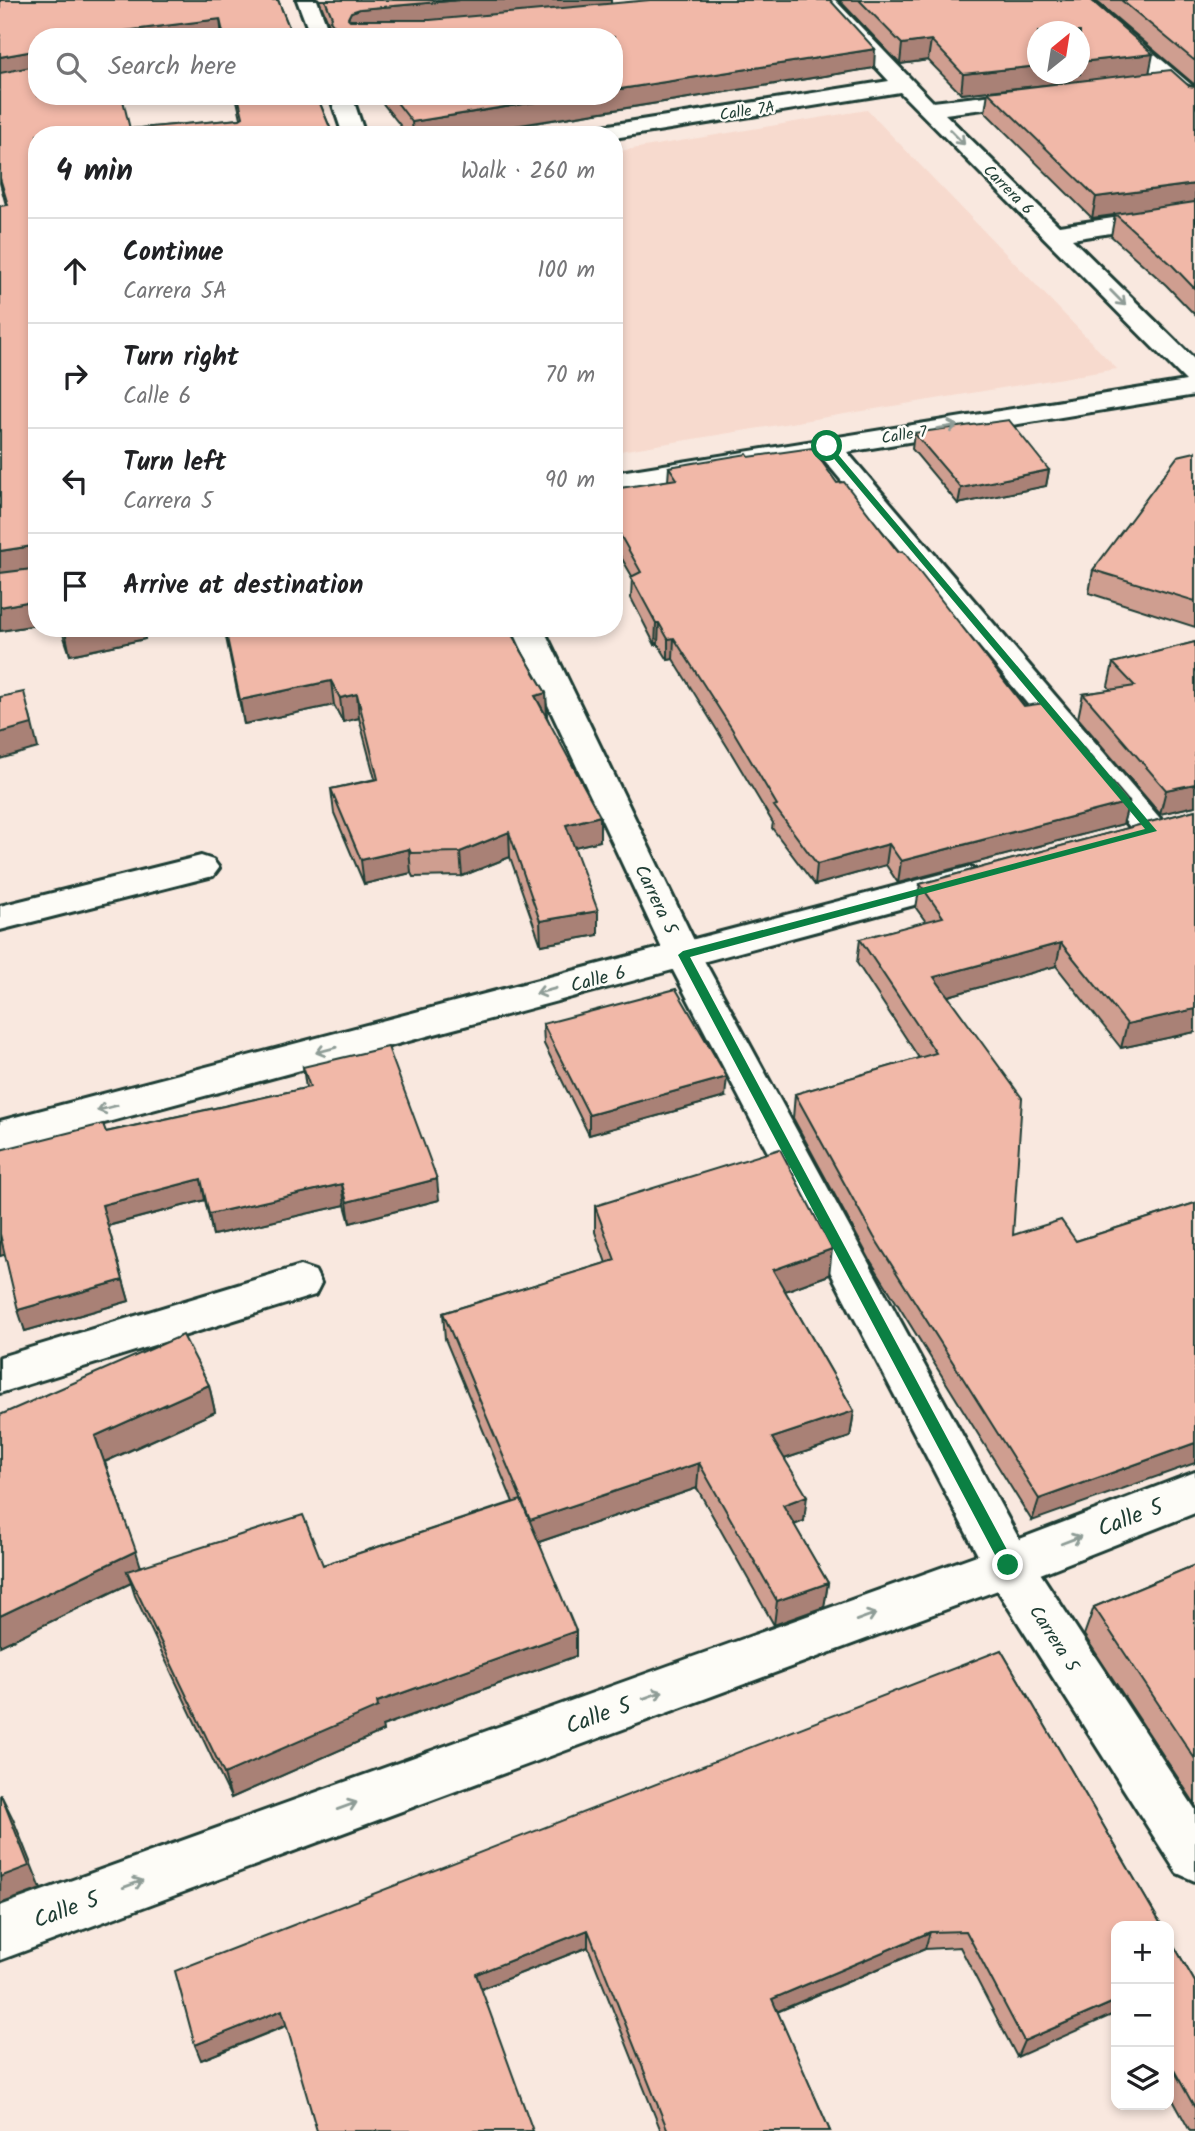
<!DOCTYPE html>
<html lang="en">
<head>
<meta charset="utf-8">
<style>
	:root { --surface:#fff; --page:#f6f6f6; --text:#202124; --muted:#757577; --line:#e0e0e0 }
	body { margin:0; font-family:Kalam,sans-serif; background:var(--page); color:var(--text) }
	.controls { position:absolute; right:21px; bottom:21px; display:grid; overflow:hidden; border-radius:14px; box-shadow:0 4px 10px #0003 }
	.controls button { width:63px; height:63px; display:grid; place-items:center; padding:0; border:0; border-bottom:2px solid var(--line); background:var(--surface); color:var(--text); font:35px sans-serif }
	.compass { position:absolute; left:1027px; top:21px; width:63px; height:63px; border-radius:50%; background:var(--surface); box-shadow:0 4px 10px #0003; rotate:30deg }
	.stop { position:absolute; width:21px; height:21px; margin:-16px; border:5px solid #0b8043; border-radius:50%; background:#fff }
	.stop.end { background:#0b8043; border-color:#fff; box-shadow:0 2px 7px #0008 }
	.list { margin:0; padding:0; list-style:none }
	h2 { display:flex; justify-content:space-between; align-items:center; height:91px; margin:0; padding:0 28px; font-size:30px }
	h2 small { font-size:23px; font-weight:400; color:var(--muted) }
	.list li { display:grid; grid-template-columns:46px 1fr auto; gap:21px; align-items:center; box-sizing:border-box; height:105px; padding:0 28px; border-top:2px solid var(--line) }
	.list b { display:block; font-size:26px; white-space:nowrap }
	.list p { margin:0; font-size:23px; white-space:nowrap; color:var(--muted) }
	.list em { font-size:23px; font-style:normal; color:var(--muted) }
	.icon { flex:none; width:38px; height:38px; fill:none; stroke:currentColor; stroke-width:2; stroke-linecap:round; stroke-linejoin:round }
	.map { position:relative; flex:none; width:1195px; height:2131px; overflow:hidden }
	.search { position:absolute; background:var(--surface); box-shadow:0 4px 10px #0003; left:28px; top:28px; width:595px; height:77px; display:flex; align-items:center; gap:18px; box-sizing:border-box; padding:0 24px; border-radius:28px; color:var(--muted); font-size:26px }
	.panel { position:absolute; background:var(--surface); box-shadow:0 4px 10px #0003; left:28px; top:126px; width:595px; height:511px; border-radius:28px }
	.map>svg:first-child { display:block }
</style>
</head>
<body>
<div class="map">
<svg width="1195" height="2131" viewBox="0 0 1195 2131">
	<rect width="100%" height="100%" fill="#f9e8df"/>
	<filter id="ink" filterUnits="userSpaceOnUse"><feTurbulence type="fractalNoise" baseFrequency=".0143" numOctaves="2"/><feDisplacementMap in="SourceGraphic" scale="14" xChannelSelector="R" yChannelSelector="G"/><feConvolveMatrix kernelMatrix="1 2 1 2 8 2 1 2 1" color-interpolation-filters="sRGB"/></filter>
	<g filter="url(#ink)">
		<path fill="#f7dace" d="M867,110l250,259 -503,83v-300z"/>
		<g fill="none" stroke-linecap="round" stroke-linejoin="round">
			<defs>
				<path id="minor" d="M814,0h21l98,102 104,-12 8,1 3,5 -3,5 -8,1 -92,12 114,112 136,-20v14l-123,19 123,121v35l-348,57 317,371 5,8 -5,8 -12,3 -12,-3 -319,-383 -207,34v-17l572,-92 -286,-289 -286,46v-3h-35l3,-5 8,-2 299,-47z
					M1069,0h22l104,88v18l-8,-2z
					M201,856l12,4 6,8 -6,8 -213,54v-24z
					M969,867l12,4 6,8 -6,8 -981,264v-30z
					M300,1266l15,5 6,12 -6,12 -315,98v-36z
					M1195,1472v41l-170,67 -1025,380v-54l999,-359z"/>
				<path id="major" d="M297,0h20l14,37h-20z
					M330,96h22l13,39h-22z
					M512,628h31l158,327 324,595 170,259v72l-18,-8 -186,-293 -326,-625z"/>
			</defs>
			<use href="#minor" stroke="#1f3d34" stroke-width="6"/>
			<use href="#major" stroke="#1f3d34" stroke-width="6"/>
			<use href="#minor" fill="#fdfcf7" fill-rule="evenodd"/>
			<use href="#major" fill="#fdfcf7" fill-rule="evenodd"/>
		</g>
		<path fill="#cf9e90" stroke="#1f3d34" stroke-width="2" d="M0,0h278l15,37h-256l93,92 110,-10 1,-1 -5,-22h81l16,39h-296v490l-37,6 6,-426 -6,-22z
			M319,0h292v4l263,64 -415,67h-51l-31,-39h237v-59h-283v-8z
			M839,0h252l58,72 46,15v228l-29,-30 -55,-49 4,-21 -23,3 -107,-106 3,-20 29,-4 -56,6 -33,-34 -28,4z
			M1095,0h100v85z
			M914,433l135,37 -3,16 -88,18 -46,-55z
			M1195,452v175l-106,-34 4,-23z
			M749,457l88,26 61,69 126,154 105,96 -6,22 -225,59 -12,-18 -71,20 -43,-57 1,-5 -43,-72 -57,-92 -5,1 -10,-16 -3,1 -24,-47 1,-22 -18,-31v-56l54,-8 1,-14z
			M61,628h82l2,11 -75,16z
			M224,628h284l38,65 1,24 53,124 -26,6 24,88 -57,10 -31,-88 -48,19 -49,1 -2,-4 -47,11 -30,-71 -3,-24 44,-10 -16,-61 -16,4 -9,-17 -90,19z
			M1195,642v164l-35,8 -82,-96 5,-24 28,-4 -3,-4 5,-23z
			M1195,810v222l-74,16 -65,-82 -108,30 65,239 63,6 119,-38 -163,318 -162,-261 -77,-142 2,-24 124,-36 -62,-95 3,-24 66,-17 -10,-14 4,-24z
			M543,1024l182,73 -136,38 -45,-91z
			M303,1067l136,133 -89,23 -5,-18 -132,30 -8,-35 -97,26 21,75 -104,30 -20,-77 -5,2v-106l106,-18 200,-44z
			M595,1206l234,69 -44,16 69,120 -4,26 -66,22 20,62 -10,4 34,58 -4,24 -50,18 -77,-137 -158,54 37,114 -194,70 1,5 -152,67 -96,-202 -4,-13 -131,63v-231l209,-30 6,27 -110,50 35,104 183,-1 190,-63 -68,-163 -2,-26 163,-50 -11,-31z
			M1195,1565v239l-111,-169 10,-28z
			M1001,1650l161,276 -145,131 -57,-110 -35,2 -148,63 53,119h-169l-73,-184 -107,42 -195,37 -85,34z
			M1169,1937l26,45v149h-5l-21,-38z"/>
		<path fill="#a98176" stroke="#1f3d34" stroke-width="2" d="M460,0h151v5l-262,32 -1,-19 3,-6 9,-3z
			M220,19l2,18h-115v-4z
			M931,40l-3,20 -28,4 2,-20z
			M875,49l-1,19 -415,67h-46l-1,-13 161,-26h41v-6z
			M33,51l4,20 -37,7v-21z
			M1153,54l-4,20 -188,20 2,-20 75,-8v8h42v-12z
			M1195,184v20l-103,14 4,-21z
			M1049,470l-3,16 -88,18 3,-16z
			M33,546l4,24 -37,6v-25z
			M37,600v25l-37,6v-24z
			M656,623h3l-1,21 -3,1z
			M78,628h65l2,11 -75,16 -5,-24z
			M674,638l-1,21 -5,1v-21z
			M331,681l3,24 -90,19 -4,-24z
			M546,693l1,24 -12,-21z
			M357,694l2,24 -16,4 -3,-24z
			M30,716l8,32 -38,11v-26z
			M1195,784v22l-35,8 6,-24z
			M1129,802l-6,22 -225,59 3,-22z
			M600,816v25l-34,8v-24z
			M509,832l1,25 -48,19 -2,-24z
			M889,844l-3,21 -71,20 2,-21z
			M409,849l2,24 -47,11 -3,-24z
			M598,911v24l-57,10 -1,-24z
			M1061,943l-5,23 -126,35 4,-24z
			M1195,1009v23l-74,16 6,-24z
			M727,1077l-2,20 -136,38v-20z
			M201,1179l4,21 -98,26 -5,-21z
			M437,1179l2,21 -89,23 -3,-21z
			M342,1184l3,21 -132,30 -4,-21z
			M0,1233l7,21 -7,2z
			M832,1249l-3,26 -58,21 2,-26z
			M123,1280l6,21 -104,30 -7,-21z
			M209,1385l6,27 -111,50 -9,-26z
			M854,1411l-4,26 -81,27 3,-26z
			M1195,1443v20l-163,58 7,-22z
			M699,1463l-2,25 -167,57 -1,-25z
			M807,1496l-3,25 -24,9 3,-25z
			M136,1551l8,26 -17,-6 4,12 -131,63v-30z
			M828,1583l-4,24 -50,18 3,-24z
			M576,1631v25l-194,70 1,5 -152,67 -7,-24 153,-72z
			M1,1795l12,24 28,70 -41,15z
			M588,1930v17l-110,43 -2,-16z
			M930,1932l-5,17 -156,66 3,-16z
			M1116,2001v12l-99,44 7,-16z
			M282,2010l5,15 -86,35 -6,-15z"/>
		<path fill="#f1b8a8" stroke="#1f3d34" stroke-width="2" d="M0,0h278l15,37h-69l-4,-18 -113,14 1,4h-71v59h85l8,33 110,-10 3,-2 -5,-21h79l16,39h-296v465l-37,7v-34l32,-4 2,-3 -1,-20 -33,5v-345l8,-1 -8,-27v-105l36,-7v-12l-3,-3 -33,6z
			M325,0h135l-100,9 -9,3 -3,6 2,2h80l220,-20h180l45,49 -261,41v-53h-271l-13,-17 2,-3z
			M859,0h232l62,54 -73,8v-30h-42v34l-75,8 -32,-34 -29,4z
			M1121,0h74v61z
			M1171,70l18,16 6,1v97l-99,13 -108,-105z
			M392,96h181l-161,26z
			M1195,202v87l-24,-25 -56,-50z
			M1009,420l40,50 -88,18 -47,-55z
			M812,448l25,35 7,-1 54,70 5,-1 121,155 21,-3 84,99 -228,59 -12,-17 -72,20 -43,-58 3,-1 -45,-76 -58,-91 -6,1 -9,-16h-3l-25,-46 10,-5 -27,-48v-35l63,-10 -8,-12 78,-13 2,3z
			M1195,452v149l-102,-31 85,-114z
			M64,628h14l-13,3z
			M225,628h283l38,65 -11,3 65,120 -34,9 32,86 -58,10 -31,-89 -49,20 -49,1 -2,-4 -48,11 -30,-71 47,-10 -21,-85 -17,4 -9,-17 -91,19z
			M1195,642v142l-29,6 -83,-96 52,-8 -22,-23z
			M24,692l8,32 -32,9v-36z
			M1195,810v199l-68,15 -66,-81 -127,34 88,121 -9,137 48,-15 15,21 119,-38v240l-156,56 -165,-262 -79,-143 141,-41 -76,-114 83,-22 -23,-33z
			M676,989l51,88 -138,38 -46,-91z
			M388,1047l49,132 -90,23 -5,-18 -133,30 -8,-35 -99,26 21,75 -105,30 -18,-76v-84l103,-26 3,8 204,-45 -7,-20z
			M780,1149l52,100 -59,21 81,141 -82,27 35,58 -24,9 45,78 -51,18 -78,-138 -169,57 -87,-207 172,-53 -20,-54z
			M183,1335l26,50 -114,51 41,115 -136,65v-201z
			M521,1500l55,131 -199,71 1,5 -154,67 -97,-203 176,-56 20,50z
			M1195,1565v194l-101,-152z
			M1001,1650l161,276h-46v75l-92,40 -58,-110 -36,1 -158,67 58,132h-162l-80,-201 -112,44 57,157h-216l-35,-121 -87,35 -20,-74z
			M1,1795l28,71 -29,11v-81z
			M1169,1937l26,45v126l-26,-47z"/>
		<defs><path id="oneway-shaft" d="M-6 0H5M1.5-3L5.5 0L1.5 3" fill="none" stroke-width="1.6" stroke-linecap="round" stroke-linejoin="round" transform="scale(1.75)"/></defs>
		<g stroke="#8e9c96">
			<use href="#oneway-shaft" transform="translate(957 137) rotate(45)"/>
			<use href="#oneway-shaft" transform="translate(1118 298) rotate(45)"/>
			<use href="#oneway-shaft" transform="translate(947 427) rotate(-9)"/>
			<use href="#oneway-shaft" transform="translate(546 991) rotate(165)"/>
			<use href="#oneway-shaft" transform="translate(326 1050) rotate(165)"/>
			<use href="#oneway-shaft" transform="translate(107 1108) rotate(165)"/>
			<use href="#oneway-shaft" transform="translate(1071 1540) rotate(-21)"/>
			<use href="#oneway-shaft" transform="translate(866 1617) rotate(-20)"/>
			<use href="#oneway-shaft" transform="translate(653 1695) rotate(-20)"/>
			<use href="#oneway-shaft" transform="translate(347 1806) rotate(-20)"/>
			<use href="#oneway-shaft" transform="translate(133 1884) rotate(-20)"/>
		</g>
	</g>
	<path fill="#0b8043" d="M825,445h5l327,386 -467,126 323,604v9l-5,2 -5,-2 -325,-615 5,-4 462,-122 -320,-381z"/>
	<g text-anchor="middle" stroke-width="5" stroke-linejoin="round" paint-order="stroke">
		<g font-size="16" fill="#1f3d34" stroke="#fdfcf7">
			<text transform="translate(747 110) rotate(-9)" y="6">Calle 7A</text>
			<text transform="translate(1009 189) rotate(45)" y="6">Carrera 6</text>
			<text transform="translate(904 434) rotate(-9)" y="6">Calle 7</text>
		</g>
		<g font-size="19" fill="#1f3d34" stroke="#fdfcf7">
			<text transform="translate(657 899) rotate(64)" y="7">Carrera 5</text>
			<text transform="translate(598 978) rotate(-15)" y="7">Calle 6</text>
			<text transform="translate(1055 1638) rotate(57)" y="7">Carrera 5</text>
		</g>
		<g font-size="23" fill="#1f3d34" stroke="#fdfcf7">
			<text transform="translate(1130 1517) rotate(-21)" y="8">Calle 5</text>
			<text transform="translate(598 1715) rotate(-20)" y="8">Calle 5</text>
			<text transform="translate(66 1909) rotate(-20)" y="8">Calle 5</text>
		</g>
	</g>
</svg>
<div class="controls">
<button>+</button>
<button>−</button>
<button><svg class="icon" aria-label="layers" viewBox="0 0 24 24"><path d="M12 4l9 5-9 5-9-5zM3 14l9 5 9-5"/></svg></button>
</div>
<svg class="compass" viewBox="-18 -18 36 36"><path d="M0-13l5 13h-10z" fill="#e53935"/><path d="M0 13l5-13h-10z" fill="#757577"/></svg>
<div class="stop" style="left:827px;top:446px"></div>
<div class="stop end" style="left:1008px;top:1565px"></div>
<div class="search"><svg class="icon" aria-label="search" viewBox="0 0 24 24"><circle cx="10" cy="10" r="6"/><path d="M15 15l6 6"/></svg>Search here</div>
<section class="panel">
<h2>4 min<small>Walk · 260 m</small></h2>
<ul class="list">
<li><svg class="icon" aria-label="ahead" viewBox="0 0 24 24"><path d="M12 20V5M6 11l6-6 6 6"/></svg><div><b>Continue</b><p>Carrera 5A</p></div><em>100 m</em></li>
<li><svg class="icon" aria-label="right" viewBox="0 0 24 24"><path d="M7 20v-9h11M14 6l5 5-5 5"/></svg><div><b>Turn right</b><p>Calle 6</p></div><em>70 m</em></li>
<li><svg class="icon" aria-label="left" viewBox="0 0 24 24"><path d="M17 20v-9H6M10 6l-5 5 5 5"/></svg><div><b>Turn left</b><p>Carrera 5</p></div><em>90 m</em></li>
<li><svg class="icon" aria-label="arrive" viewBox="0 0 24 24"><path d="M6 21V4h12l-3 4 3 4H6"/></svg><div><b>Arrive at destination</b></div></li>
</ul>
</section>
</div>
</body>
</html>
